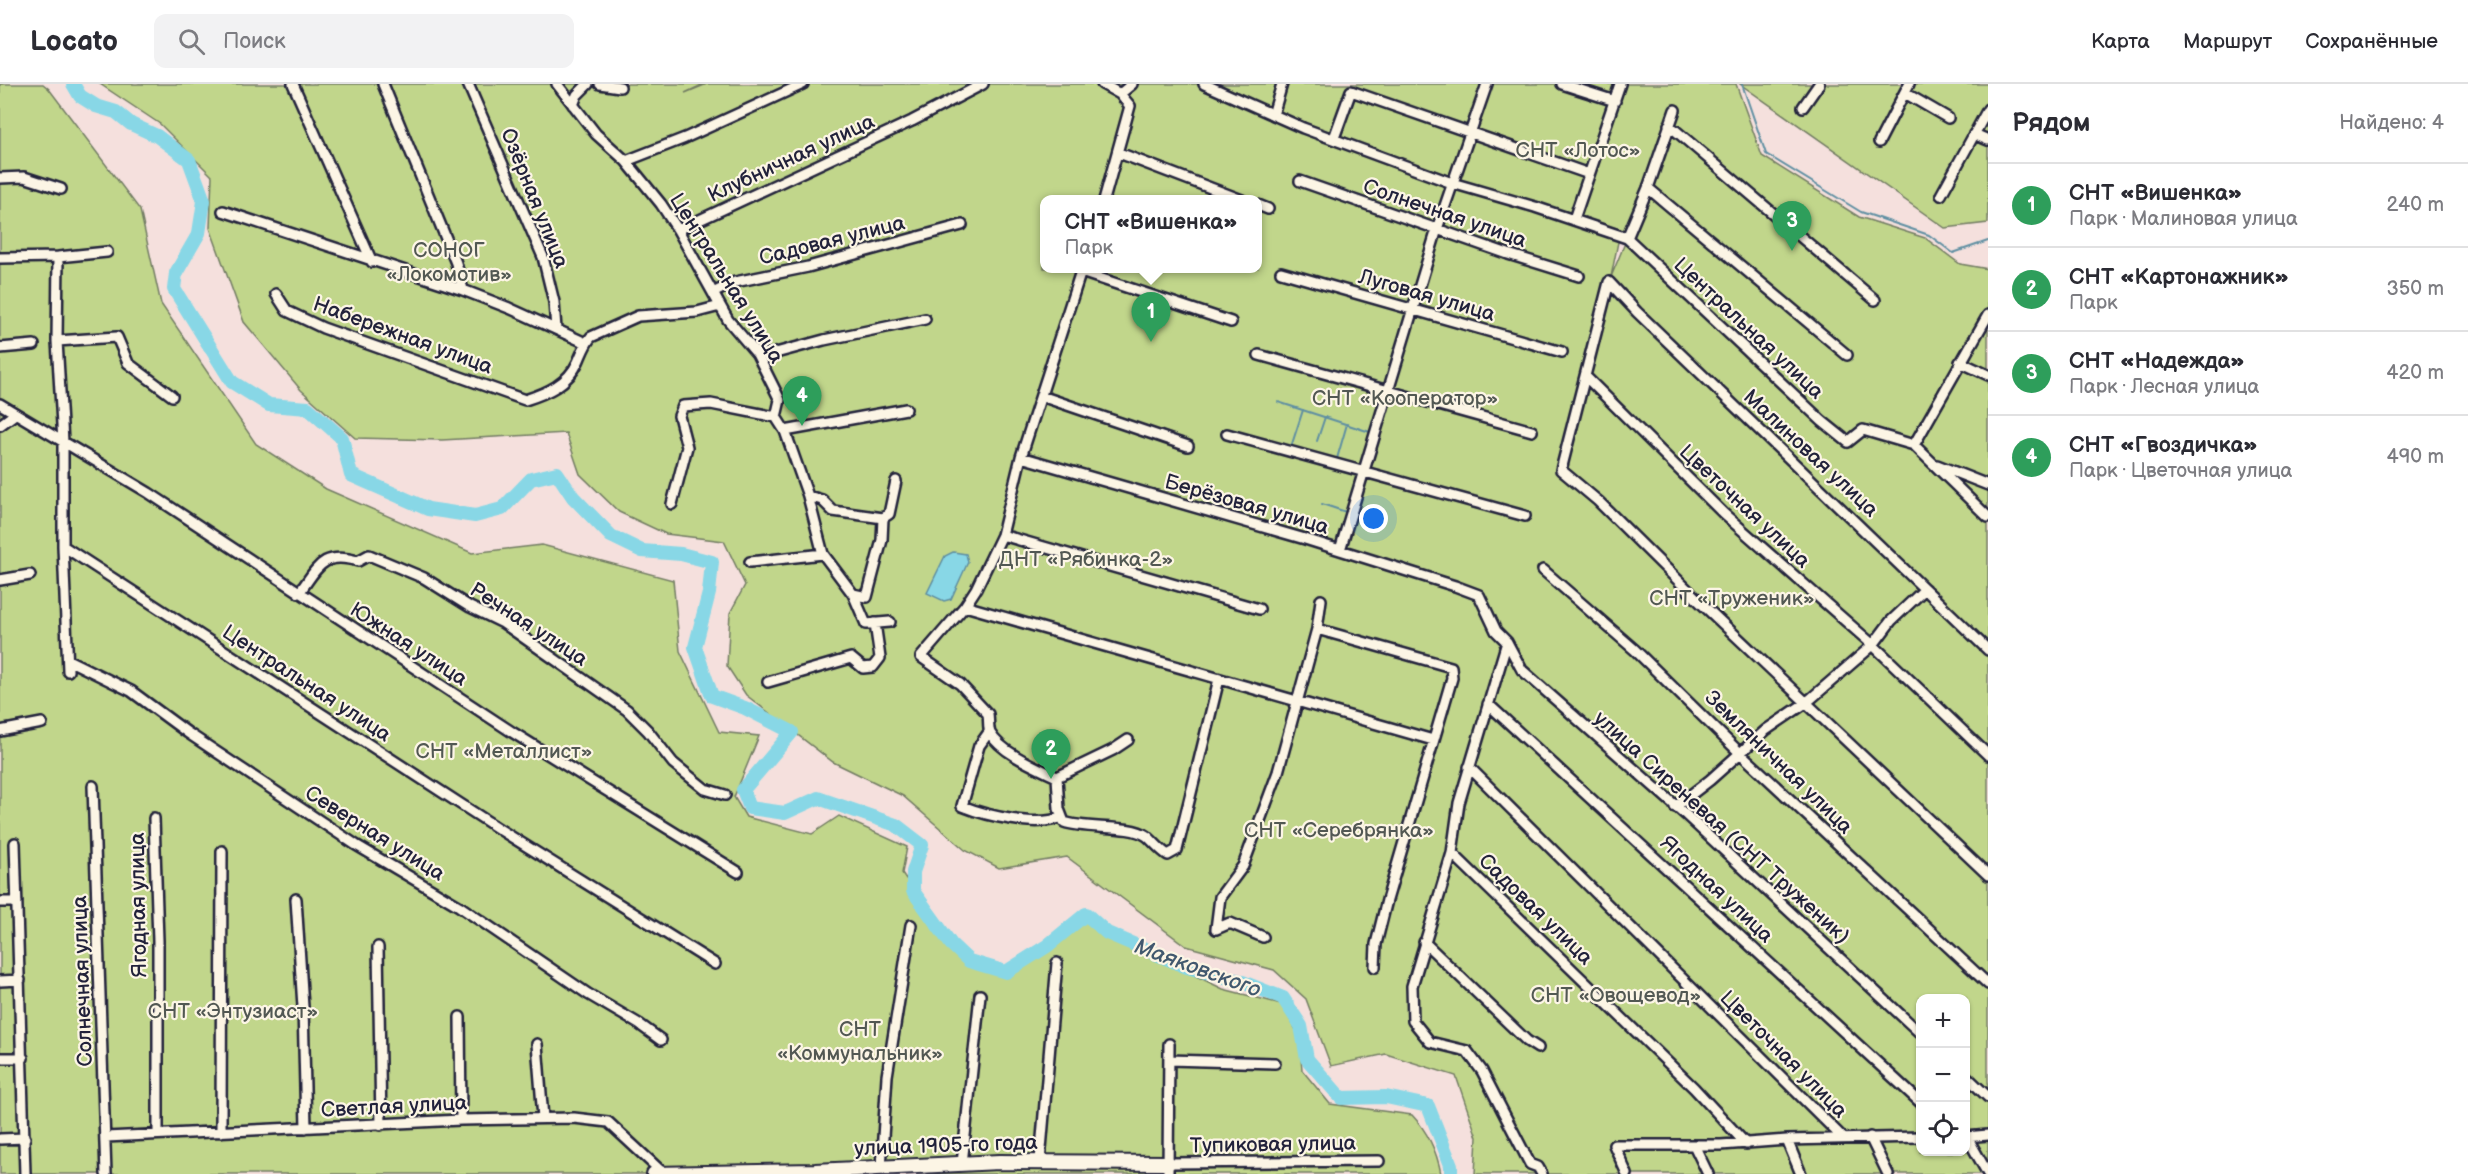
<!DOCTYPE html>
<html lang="ru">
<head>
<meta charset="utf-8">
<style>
	:root { --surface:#fff; --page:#f2f2f3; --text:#2b2b33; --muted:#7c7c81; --line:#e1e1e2; --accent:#c8321e }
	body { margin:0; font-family:"Balsamiq Sans",sans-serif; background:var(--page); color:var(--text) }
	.controls { position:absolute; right:18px; bottom:18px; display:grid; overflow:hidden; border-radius:12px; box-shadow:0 2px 4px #0004 }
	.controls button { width:54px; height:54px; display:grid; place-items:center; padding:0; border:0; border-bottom:2px solid var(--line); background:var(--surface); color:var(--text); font:30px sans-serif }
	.you { position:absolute; left:1374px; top:435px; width:21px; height:21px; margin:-15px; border:4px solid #fff; border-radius:50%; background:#1a73e8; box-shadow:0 0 0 9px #1a73e833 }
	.badge { display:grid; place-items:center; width:39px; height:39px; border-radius:50%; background:var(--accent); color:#fff; font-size:20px; font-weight:700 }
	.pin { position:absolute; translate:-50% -50px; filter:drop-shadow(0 2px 3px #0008) }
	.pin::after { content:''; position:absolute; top:32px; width:21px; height:18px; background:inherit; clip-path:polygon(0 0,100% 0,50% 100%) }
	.popup { position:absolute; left:1040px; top:111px; width:222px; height:78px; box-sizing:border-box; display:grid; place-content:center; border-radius:12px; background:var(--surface); filter:drop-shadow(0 2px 4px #0005); font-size:20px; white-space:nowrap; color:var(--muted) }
	.popup b { font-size:22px; color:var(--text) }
	.popup::after { content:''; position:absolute; left:50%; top:100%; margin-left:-12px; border:12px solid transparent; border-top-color:var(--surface) }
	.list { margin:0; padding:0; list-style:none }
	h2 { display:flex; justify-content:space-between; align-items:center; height:78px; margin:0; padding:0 24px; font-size:26px }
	h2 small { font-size:20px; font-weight:400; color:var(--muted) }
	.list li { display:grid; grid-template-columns:39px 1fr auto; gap:18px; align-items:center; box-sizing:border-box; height:84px; padding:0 24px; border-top:2px solid var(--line) }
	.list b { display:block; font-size:22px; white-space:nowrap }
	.list p { margin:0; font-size:20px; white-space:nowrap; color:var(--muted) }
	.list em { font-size:20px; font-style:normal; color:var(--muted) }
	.icon { flex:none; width:33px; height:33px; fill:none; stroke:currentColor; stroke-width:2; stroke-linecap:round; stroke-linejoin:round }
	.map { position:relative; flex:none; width:1988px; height:1090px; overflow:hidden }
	header { display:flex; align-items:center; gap:36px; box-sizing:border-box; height:84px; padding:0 30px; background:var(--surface); border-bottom:2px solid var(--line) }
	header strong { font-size:28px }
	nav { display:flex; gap:33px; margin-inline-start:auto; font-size:21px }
	.search { width:420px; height:54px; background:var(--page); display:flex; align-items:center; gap:15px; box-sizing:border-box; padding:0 21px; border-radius:12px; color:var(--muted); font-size:22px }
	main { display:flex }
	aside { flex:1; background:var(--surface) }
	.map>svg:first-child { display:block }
</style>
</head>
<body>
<header>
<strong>Locato</strong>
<div class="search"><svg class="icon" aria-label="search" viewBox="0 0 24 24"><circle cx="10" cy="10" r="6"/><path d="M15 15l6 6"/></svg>Поиск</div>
<nav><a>Карта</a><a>Маршрут</a><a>Сохранённые</a></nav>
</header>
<main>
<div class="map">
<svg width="1988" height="1090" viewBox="0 0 1988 1090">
	<rect width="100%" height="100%" fill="#f5e0dd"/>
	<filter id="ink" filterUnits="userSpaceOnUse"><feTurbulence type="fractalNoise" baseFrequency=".0167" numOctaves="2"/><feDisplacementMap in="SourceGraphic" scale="12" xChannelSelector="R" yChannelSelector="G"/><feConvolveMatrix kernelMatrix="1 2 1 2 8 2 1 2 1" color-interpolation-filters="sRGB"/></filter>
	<g filter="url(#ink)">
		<path fill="#c1d68b" stroke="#727c63" stroke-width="1.5" fill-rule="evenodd" d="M0,0h43l6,5 91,121 21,94 95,140 70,45 146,64 70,-8 131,35 7,71 39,81 40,4 -25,61 12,20 66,17 27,-18 68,31 -5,26 49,71 18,17 37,11 80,-58 23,20 114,55 58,15 18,31 3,35 28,34 82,11c16,17 25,37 29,59h-1441z
			M100,0h604l-19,9 22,-9h1029l26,72 97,61 66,21 35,26 28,5v905h-513l2,-37 -21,-61 -70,-22 -55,12 -25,-67 -32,-29 -88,-24 -119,-89 -68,11 -34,-18 -62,-54 -70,-34 -87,-67 -19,-29 3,-53 15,-28 -21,-44 -58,-7 -47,-22 -39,-38 -14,-41 -124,7 -87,-2 -54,-48 -57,-68 -34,-94 2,-52 -52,-52zM1044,116h214v68h-214zM1620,148l7,6 -16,39zM1920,914h46v154h-46z
			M1740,0h248v139l-43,5z"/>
		<path fill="#88d7e6" stroke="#5f8fa2" stroke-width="1.5" d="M953,468l13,2 2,8 -17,37 -7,2 -17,-8 18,-37z"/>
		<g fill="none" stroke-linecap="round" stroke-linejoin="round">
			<path stroke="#5f8fa2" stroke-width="2" d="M1742,0l24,70 95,58 68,23 24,18 35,-12
				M1278,318l95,31
				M1317,357l8,-24
				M1291,363l12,-37
				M1336,378l11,-38
				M1322,420l27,9"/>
			<path stroke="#88d7e6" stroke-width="14" d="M73,0l7,12 16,10 20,6 15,12 26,12 32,24 15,41 -5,32 -23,40 -2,16 58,93 37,23 39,3 34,30 9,37 77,34 47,7 27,-7 29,-30 26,-6 16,24 38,39 31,15 39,3 31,8 -3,31 -14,54 17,49 33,12 47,24 -49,58 7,18 35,5 33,-15 78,27 26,20 -9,27v19l38,53 18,17 37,11 41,-26 39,-32 21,19 80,34 53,14 43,17 18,28 6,33 34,39 45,-1 42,9 23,59v9"/>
			<defs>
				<path id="street" d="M293,0l79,178
					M383,0l73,179 7,27
					M468,0l75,173 11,45 2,27
					M557,0l39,50 30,27 35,43 17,26 50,90 29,34 23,46 -4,17 9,14 23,65 15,58 30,40 13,30 24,-2
					M600,0l20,3
					M1102,0l18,10 10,12 -26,94
					M1204,0l99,44 149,55 83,24 92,31 195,183 26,21 15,-12 51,15 74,72
					M1562,0l53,17
					M1905,9l43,25
					M1120,10l12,-10
					M573,21l4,-10 11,-11
					M1803,23l16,-23
					M1273,31l9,-31
					M1669,41l206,175
					M1974,50l14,6
					M1334,54l17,-47 238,83
					M1879,58l30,-58
					M1119,69l123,47
					M626,77l59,-23 118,-54
					M0,94l24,-1 37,12
					M1300,97l208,73 71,22
					M1648,104l199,167
					M1941,111l47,-86
					M1258,121l10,4
					M223,127l240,79 46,18 77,35
					M1574,135l46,-135
					M678,146l234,-109 71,-37
					M1627,154l21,-50 27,-78
					M58,173l-1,84 6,101v104l5,125
					M0,174l58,-1 49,-5
					M1081,188l150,50
					M1281,188l281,80
					M1609,198l-48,188 37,31 102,101 288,273
					M1609,198l28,30 351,338
					M713,209l22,-11 73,-15 154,-42
					M276,210l11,17 36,17 202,72c22,-7 43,-16 53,-38 4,-9 7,-18 13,-25l47,-21 59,-4 23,-6
					M57,257l60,-4 11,26 44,33
					M0,264l34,-3
					M757,270h15l52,-14 101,-21
					M1259,271l273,76
					M1960,278l28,13
					M1586,293l138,137 149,131 115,110
					M1041,312l147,50
					M0,320l149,89 363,239 226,140
					M0,341l15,-11
					M785,347l121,-22
					M1227,350l298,82
					M1914,361l74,-130
					M1021,373l284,82 150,47 24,9 17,36 11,11 15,28 164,145 234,218
					M1937,381l51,20
					M808,412l14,4 11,11 50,7 -1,22 -15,57 -14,-3
					M672,420l15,-57 -8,-31 4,-10 28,-2 65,13
					M883,434l6,-4 7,-33
					M1002,451l257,74
					M63,462l436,283 216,135
					M1340,466l97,-321 50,-145
					M750,478l73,-8
					M1543,486l92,80 104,102 249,232
					M0,496l30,-5
					M299,509c19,-26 23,-42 59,-32l11,-6 55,23 46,29 33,16 124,87 21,21 25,32 32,26 20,6
					M965,522l468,134
					M1317,545l134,38 1,11 -65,222 -11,44 -1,23
					M1507,558l-48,161 -7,50 -40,133 1,35 17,21 37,9 15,20 48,93 8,3 4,7
					M68,576l63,31 57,42 168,112 103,61 129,88 51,30 22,16
					M768,598l83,-24 12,10 10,-1 7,-9 -5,-35
					M1488,620l432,398
					M0,647l42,-8
					M989,648l-10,14 -17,60c25,10 76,22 100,11
					M1128,656l-15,10 -56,27 2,32 5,13c22,8 66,2 83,14 7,6 13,14 21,19l9,-5 42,-171
					M1469,683l374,371
					M1057,693c-19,-9 -56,-24 -67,-44 -2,-5 -1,-14 -2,-19l-28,-30 -39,-27 44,-51 11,-17 26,-54 19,-78 61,-189
					M93,702l13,388
					M1675,723l35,-27 56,-50 41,-28 66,-57 18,-24 34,-32
					M154,734l4,123v193
					M15,759l10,331
					M1452,769l242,235 52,56
					M296,815l7,108 3,121
					M0,818h17
					M1263,853l-33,-14 -14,6 4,-32 23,-31 35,-94 39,-143 4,-29
					M1424,858l103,99 11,7
					M378,863l3,178
					M0,897l20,-1
					M460,933l1,103
					M537,960l6,74
					M0,974h23
					M1169,976l106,3
					M1966,992l22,21
					M221,1048l1,-281
					M106,1053l355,-17 113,-2 34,4 55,51
					M1870,1053l18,37
					M1966,1053l22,-2
					M1967,1053l21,37
					M0,1055l25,-1
					M1787,1056l14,34
					M1694,1061l14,29
					M1040,1077l17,-198
					M1168,1079l211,-2
					M962,1080l18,-169
					M881,1084l6,-92 24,-151
					M1168,1090l1,-130
					M1627,1090l-13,-29h107l66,-5 133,-3"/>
				<path id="secondary" d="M654,1090l161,-3 184,-9 169,1"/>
			</defs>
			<use href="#street" stroke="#22223b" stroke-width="14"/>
			<use href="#secondary" stroke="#22223b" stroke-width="18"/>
			<use href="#street" stroke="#fcf5e5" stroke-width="9"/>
			<use href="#secondary" stroke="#fcf5e5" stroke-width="14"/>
		</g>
	</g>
	<g text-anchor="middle" stroke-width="4.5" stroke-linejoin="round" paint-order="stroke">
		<g font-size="21" fill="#525853" stroke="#fcf5e5">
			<text x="1578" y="73">СНТ «Лотос»</text>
			<text x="449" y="173">СОНОГ<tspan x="449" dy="24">«Локомотив»</tspan></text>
			<text x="1405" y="321">СНТ «Кооператор»</text>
			<text x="1086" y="482">ДНТ «Рябинка-2»</text>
			<text x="1732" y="521">СНТ «Труженик»</text>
			<text x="504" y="674">СНТ «Металлист»</text>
			<text x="1339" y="753">СНТ «Серебрянка»</text>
			<text x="1616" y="918">СНТ «Овощевод»</text>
			<text x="233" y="934">СНТ «Энтузиаст»</text>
			<text x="860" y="952">СНТ<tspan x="860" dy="24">«Коммунальник»</tspan></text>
		</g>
		<g font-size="21" fill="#22223b" stroke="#fcf5e5">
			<text transform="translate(791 74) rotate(-25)" y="7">Клубничная улица</text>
			<text transform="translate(535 114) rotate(68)" y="7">Озёрная улица</text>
			<text transform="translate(1445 129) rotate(19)" y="7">Солнечная улица</text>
			<text transform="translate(832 156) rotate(-14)" y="7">Садовая улица</text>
			<text transform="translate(727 194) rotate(58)" y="7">Центральная улица</text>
			<text transform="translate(1427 211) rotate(16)" y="7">Луговая улица</text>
			<text transform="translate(1749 244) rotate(43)" y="7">Центральная улица</text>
			<text transform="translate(403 251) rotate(20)" y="7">Набережная улица</text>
			<text transform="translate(1811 369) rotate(43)" y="7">Малиновая улица</text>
			<text transform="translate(1247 420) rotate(16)" y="7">Берёзовая улица</text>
			<text transform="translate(1745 422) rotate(43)" y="7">Цветочная улица</text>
			<text transform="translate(529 540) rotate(33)" y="7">Речная улица</text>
			<text transform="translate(409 560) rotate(33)" y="7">Южная улица</text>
			<text transform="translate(307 599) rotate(33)" y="7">Центральная улица</text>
			<text transform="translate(1779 678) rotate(44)" y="7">Земляничная улица</text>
			<text transform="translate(1722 743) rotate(42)" y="7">улица Сиреневая (СНТ Труженик)</text>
			<text transform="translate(375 749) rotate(32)" y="7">Северная улица</text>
			<text transform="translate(1717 805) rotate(43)" y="7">Ягодная улица</text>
			<text transform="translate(138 821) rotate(-91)" y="7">Ягодная улица</text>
			<text transform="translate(1536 825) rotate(44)" y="7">Садовая улица</text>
			<text transform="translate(82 897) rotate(-92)" y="7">Солнечная улица</text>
			<text transform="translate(1784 970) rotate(45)" y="7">Цветочная улица</text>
			<text transform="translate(394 1022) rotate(-3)" y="7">Светлая улица</text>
			<text transform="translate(1273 1060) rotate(-1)" y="7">Тупиковая улица</text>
			<text transform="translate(946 1061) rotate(-2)" y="7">улица 1905-го года</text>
		</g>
		<g font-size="22" font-style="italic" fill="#41586e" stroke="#fcf5e5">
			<text transform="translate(1198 883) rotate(20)" y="8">Маяковского</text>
		</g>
	</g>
</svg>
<div class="controls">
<button>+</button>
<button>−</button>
<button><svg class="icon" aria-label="locate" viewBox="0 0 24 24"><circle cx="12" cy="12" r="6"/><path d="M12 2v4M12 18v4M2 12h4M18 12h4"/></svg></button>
</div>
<div class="you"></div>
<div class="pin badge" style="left:1151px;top:258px;background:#2e9e5b">1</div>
<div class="popup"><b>СНТ «Вишенка»</b>Парк</div>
<div class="pin badge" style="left:1051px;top:695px;background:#2e9e5b">2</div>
<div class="pin badge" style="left:1792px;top:167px;background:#2e9e5b">3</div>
<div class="pin badge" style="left:802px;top:342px;background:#2e9e5b">4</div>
</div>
<aside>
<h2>Рядом<small>Найдено: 4</small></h2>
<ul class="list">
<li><span class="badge" style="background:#2e9e5b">1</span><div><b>СНТ «Вишенка»</b><p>Парк · Малиновая улица</p></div><em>240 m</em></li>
<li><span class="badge" style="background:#2e9e5b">2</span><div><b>СНТ «Картонажник»</b><p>Парк</p></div><em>350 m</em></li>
<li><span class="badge" style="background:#2e9e5b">3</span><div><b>СНТ «Надежда»</b><p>Парк · Лесная улица</p></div><em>420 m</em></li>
<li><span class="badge" style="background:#2e9e5b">4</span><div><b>СНТ «Гвоздичка»</b><p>Парк · Цветочная улица</p></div><em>490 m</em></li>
</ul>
</aside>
</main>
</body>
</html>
